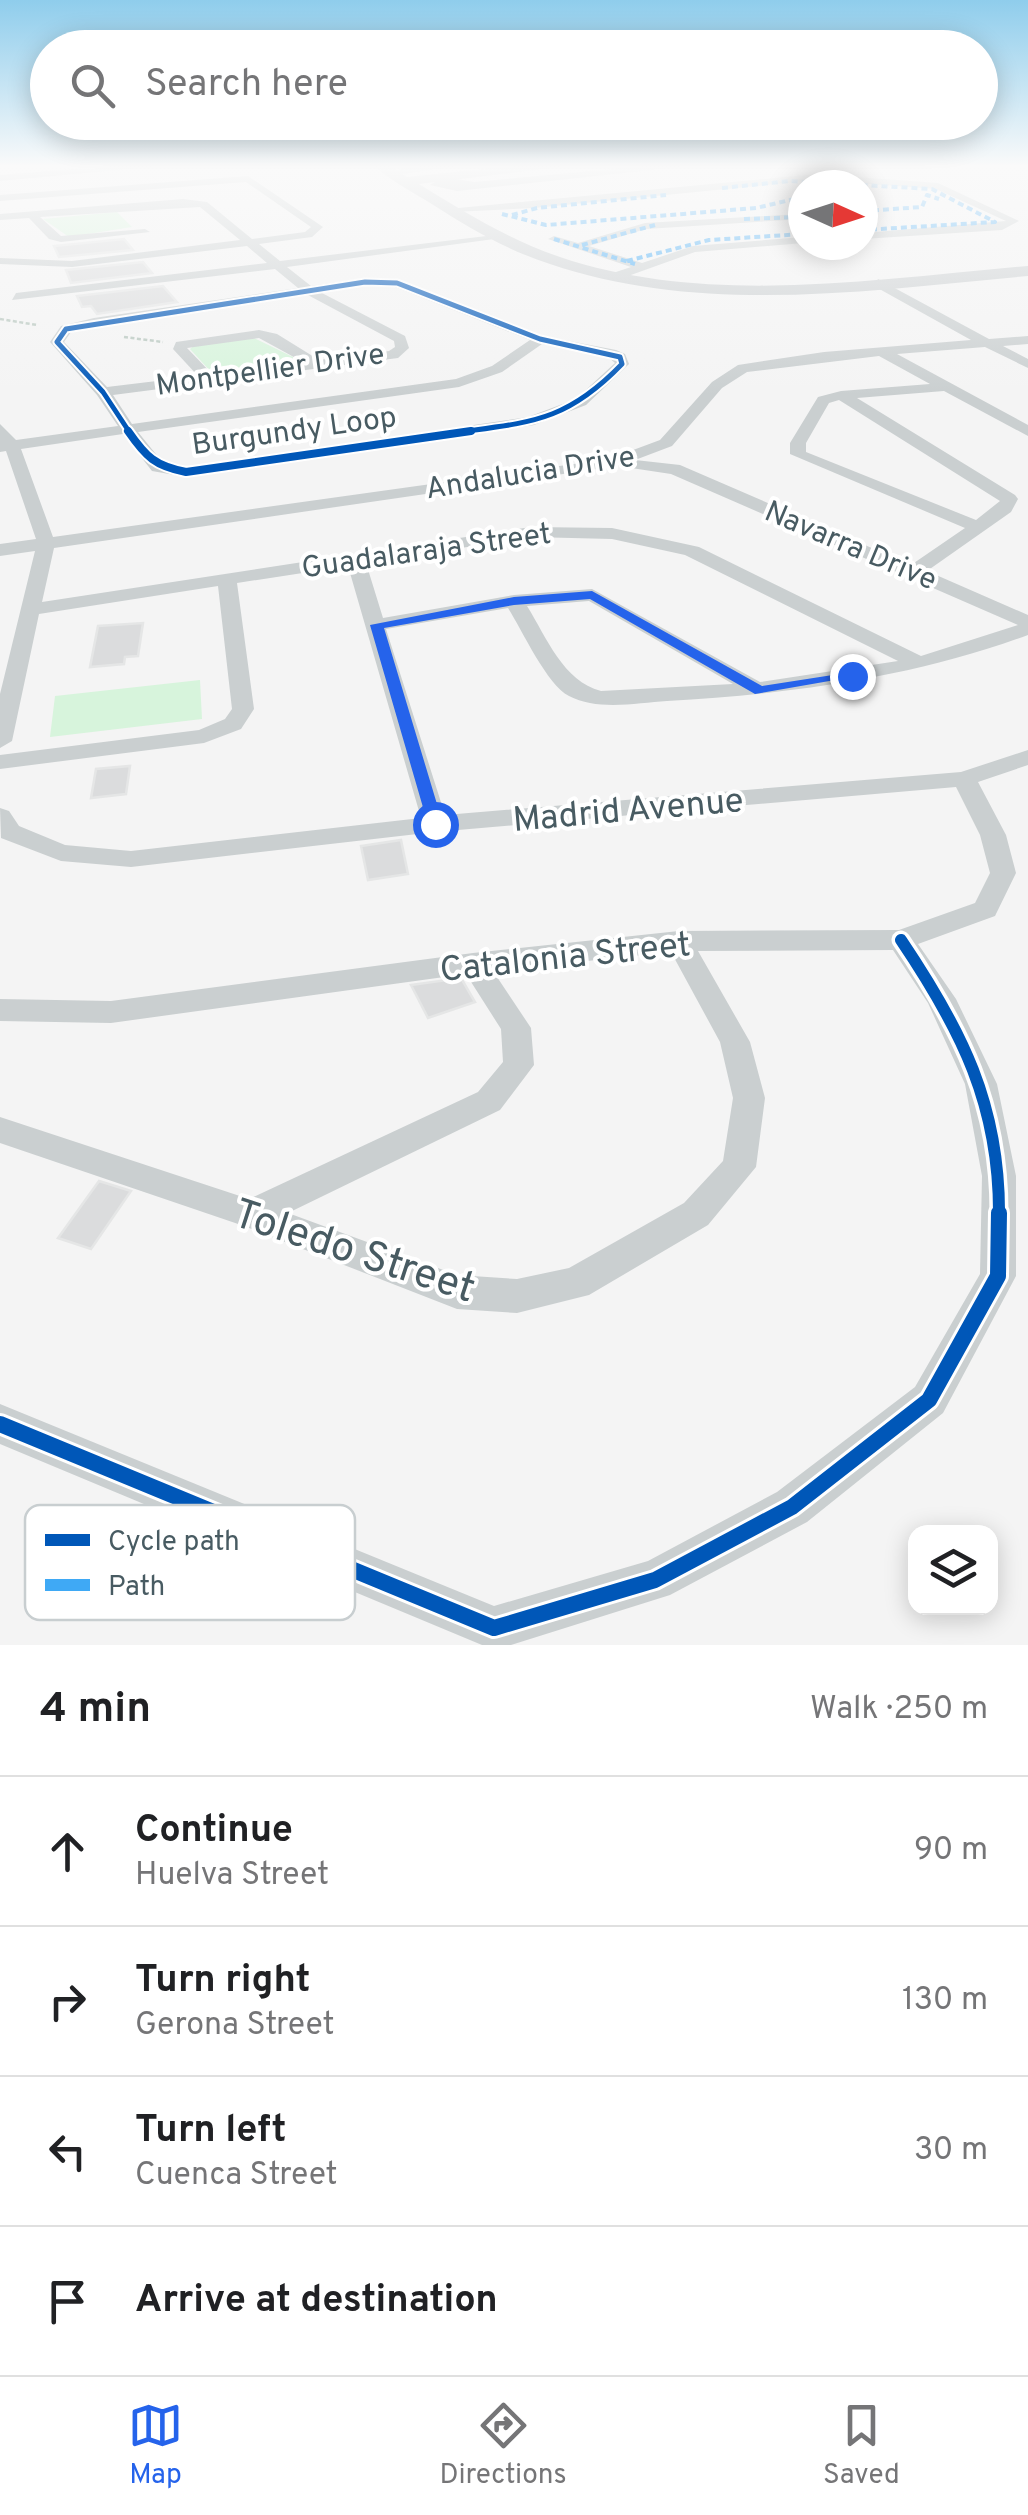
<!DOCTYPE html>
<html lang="en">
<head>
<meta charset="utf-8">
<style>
	:root { --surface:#fff; --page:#f2f2f2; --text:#202124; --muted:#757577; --line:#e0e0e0; --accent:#2563eb }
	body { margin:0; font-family:Overpass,sans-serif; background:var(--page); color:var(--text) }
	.controls { position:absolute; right:30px; bottom:30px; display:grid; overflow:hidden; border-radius:20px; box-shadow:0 5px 25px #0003 }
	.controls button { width:90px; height:90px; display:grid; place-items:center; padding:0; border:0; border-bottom:2px solid var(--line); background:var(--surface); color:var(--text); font:50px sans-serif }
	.compass { position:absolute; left:788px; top:170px; width:90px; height:90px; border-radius:50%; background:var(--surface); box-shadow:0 5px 25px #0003; rotate:93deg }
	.stop { position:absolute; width:30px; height:30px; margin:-22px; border:8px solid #2563eb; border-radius:50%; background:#fff }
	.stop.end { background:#2563eb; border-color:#fff; box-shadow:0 2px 10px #0008 }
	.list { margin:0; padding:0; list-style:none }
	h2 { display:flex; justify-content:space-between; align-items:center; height:130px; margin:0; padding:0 40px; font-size:42px }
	h2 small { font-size:32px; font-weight:400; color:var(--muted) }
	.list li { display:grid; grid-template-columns:65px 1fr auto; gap:30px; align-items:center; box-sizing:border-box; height:150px; padding:0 40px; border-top:2px solid var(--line) }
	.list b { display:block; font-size:38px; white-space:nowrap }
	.list p { margin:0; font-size:32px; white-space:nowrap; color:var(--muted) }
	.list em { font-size:32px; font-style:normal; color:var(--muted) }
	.icon { flex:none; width:55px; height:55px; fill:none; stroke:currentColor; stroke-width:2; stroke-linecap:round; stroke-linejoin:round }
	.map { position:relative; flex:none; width:1028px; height:1645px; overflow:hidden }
	.search { position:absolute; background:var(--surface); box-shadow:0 5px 25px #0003; left:30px; right:30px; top:30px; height:110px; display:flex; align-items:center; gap:25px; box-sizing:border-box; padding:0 35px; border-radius:55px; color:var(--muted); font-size:38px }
	.sheet { height:730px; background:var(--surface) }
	nav { display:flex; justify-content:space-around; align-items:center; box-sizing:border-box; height:140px; border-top:2px solid var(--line); background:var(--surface); font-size:28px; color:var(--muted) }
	nav a { display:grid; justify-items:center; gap:5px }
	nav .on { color:var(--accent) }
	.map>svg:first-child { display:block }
</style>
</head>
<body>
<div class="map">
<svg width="1028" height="1645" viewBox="0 0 1028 1645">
	<rect width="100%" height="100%" fill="#f4f4f4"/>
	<path fill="#d7f4dc" d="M117,212l15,15 -63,10 -26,-18z
		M254,338l39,19v5l-81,11 -22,-24 6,-5z
		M200,680l2,39 -152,18 5,-41z"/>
	<path fill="#dbdcdd" stroke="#e5e6e6" stroke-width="2.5" d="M124,239l9,11 -74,7 -5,-11z
		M143,262l9,11 -81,10 -5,-13z
		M163,286l14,16 -80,12 -6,-8 -9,1 -5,-11z
		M143,623l-5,33 -13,1 -1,7 -34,3 8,-41z
		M130,766l-4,28 -35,4 5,-29z
		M401,840l7,34 -40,6 -7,-34z
		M461,978l14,24 -47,16 -17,-33z
		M99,1181l32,10 -40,58 -33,-11z"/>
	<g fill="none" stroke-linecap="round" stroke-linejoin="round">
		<path stroke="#b9c8c0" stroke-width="2.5" stroke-dasharray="4 2.5" stroke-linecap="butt" d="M0,319l37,6
			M124,337l39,5"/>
		<path stroke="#cacfd0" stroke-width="5" d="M391,173l63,-9"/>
		<path fill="#cacfd0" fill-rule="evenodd" d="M135,164h46l-181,17v-6z
			M666,164h40l-249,27 -27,-6 14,-8 30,5z
			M816,174l122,9 81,38 -17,9 -139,9v-6l143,-12 -70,-32 -120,-9 -282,28 -81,4 -5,-3z
			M248,176l75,51 -11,10 -53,7 21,17 223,-27 6,3 -222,30 24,19 54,-8 32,1 146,57 73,14 9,4 4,10 -43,41 -52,20 -348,52 -34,-6 -29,-37 -102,15 32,88 556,-78 51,-19 52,-58 26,-17 86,-13 147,-12 -97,-54 4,-7 111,60 39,-3v8l-25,2 25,13v9l-43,-21 -88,7 131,71v11l-84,-45 -87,7 158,97 3,4 -7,13 -84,59 101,44v20c-117,43 -237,59 -361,66 -30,2 -70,10 -98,-5 -22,-11 -47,-66 -61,-88l-122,21 59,186 516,-43 67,-22v15l-50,17 28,53 10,38 -21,43 -77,28 38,55 41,85 19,92v100l-73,137 -136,109 -137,73 -159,50h-29l-482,-201v-40l494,202 154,-45 129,-69 138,-105 65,-113 2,-98 -17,-92 -37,-81 -35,-53 -195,1 52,91 15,56 -9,69 -48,58 -119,70 -72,18 -60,-4 -213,-83 -244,-83v-26l249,82 229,-107 25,-30 -2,-33 -35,-55 -355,49 -111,-2v-22l111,2 362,-48 206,-22 220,-1 76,-27 15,-30 -10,-38 -24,-48 -521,45 -304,35 -70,-6 -60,-23 -1,-30 9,3 10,15 46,19 66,6 290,-33 -73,-252 -111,17 17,126 -13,20 -37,14 -204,26v-14l199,-25 26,-11 7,-10 -14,-123 -179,28 -27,127 -12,7v-54l35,-143 -35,5v-12l36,-5 -30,-88 -6,1v-28l16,16 102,-14 -21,-31 -47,-53 11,-16 33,-8 204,-30 -23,-19 -263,31 4,-7 251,-30 -20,-17 -175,21 -72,-3v-6l72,3 168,-21 -40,-33 -160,10 21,19 84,-7 5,3 -89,10 -12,-3 -20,-21 -29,2v-6l183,-15 24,3 45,37 53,-7 6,-5 -65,-45 -246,19v-6zM365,286l30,1 135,53 -38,26 -36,13 -324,45 -19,-29 285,-37 11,-10 -4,-12 -85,-44zM306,294l88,47 1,6 -6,4 -70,9 -42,-26 -18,-4 -83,12 -3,7 25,27 -91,11 -43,-45 7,-10 23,-6zM259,338l44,24 -91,12 -25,-26zM542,344l65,12 8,7 -39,36 -48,18 -342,50 -23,-4 -25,-31 321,-45 43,-15zM879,356l51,28 -89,7 -23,6 -28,46v11l175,74 -54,37 -231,-100 -45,-5 37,-14 50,-58 25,-16zM839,400l161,101 -24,19 -170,-68v-9l23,-40zM618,466l53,8 347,151 -97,31 -222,-109 -87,-19 -81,-1 -489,75 12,-54zM531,537l81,2 73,16 213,106 -138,21 -168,-93 -78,6 -131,23 -17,-55zM589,601l144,83 -132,7c-38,-10 -54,-53 -74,-85zM671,952l49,90 13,56 -10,63 -39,42 -115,65 -52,11 -60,-4 -169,-62 212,-103 34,-45 -3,-37 -38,-57z
			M799,214l4,5 -157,10 -57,17 53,17 51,-17 110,-9v6l-108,9 -78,28 -4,-7 18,-6 -83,-28 6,-3 24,7 67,-20z"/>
		<path fill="#cbcfd1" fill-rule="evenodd" d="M371,164h16l20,13 125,-13h51l-164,20c45,28 91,56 141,73 148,50 316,22 468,9v10c-157,14 -325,40 -478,-12 -41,-13 -79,-35 -115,-58 -21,-13 -45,-26 -64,-42z"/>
		<path stroke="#3fa9f5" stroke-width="4" stroke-dasharray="6 4" stroke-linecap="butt" d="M722,188l68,-7 142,8 63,33 -132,8
			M863,211l59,-4 5,-12 12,4
			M502,214l44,11 210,-17 47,-11
			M512,215l25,-7 129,-13
			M744,219l55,-2
			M554,239l81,25
			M582,245l73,-20
			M627,261l82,-21 94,-6"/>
		<defs>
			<path id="cycleway-far3" d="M130,433l-27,-41 -46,-50 9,-13 299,-47 32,1 143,56 80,18 2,7c-57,59 -92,58 -169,69"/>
			<path id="cycleway-far2" d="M128,431c18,26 27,35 58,41l285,-41"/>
			<path id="cycleway-far1" d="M901,940c60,89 99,165 98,276"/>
			<path id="cycleway" d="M0,1424l494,204 161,-48 137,-73 137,-107 69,-124 1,-63"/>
		</defs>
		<use href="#cycleway-far3" stroke="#fff" stroke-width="9"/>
		<use href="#cycleway-far2" stroke="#fff" stroke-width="12"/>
		<use href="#cycleway-far1" stroke="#fff" stroke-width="19"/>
		<use href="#cycleway" stroke="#fff" stroke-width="22"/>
		<use href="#cycleway-far3" stroke="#0057b8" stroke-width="5"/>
		<use href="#cycleway-far2" stroke="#0057b8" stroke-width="8"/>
		<use href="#cycleway-far1" stroke="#0057b8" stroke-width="12"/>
		<use href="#cycleway" stroke="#0057b8" stroke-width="16"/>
	</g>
	<linearGradient id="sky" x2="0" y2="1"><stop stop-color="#8fcdec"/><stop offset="0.42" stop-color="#fafafa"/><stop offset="1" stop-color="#fafafa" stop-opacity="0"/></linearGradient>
	<rect width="1028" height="395" fill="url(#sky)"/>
	<path fill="#2563eb" d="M592,591l170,95 90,-14 6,4 -103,18 -165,-95 -76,6 -130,23 59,196 -14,4 -59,-203 144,-28z"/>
	<g text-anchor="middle" stroke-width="8" stroke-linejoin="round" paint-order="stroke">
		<g font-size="30" fill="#485b62" stroke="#fff">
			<text transform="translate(270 369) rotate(-8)" y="10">Montpellier Drive</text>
			<text transform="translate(294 430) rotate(-8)" y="10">Burgundy Loop</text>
			<text transform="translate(530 472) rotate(-9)" y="10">Andalucia Drive</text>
			<text transform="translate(851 545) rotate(23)" y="10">Navarra Drive</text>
			<text transform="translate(426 550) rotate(-8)" y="10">Guadalaraja Street</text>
		</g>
		<g font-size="35" fill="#485b62" stroke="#fff">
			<text transform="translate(628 809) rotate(-5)" y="12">Madrid Avenue</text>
			<text transform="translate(565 956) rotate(-6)" y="12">Catalonia Street</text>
		</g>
		<g font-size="42" fill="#485b62" stroke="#fff">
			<text transform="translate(355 1249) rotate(18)" y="15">Toledo Street</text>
		</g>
	</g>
	<rect x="25" y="1505" width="330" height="115" rx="15" fill="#fff" stroke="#c8ced0" stroke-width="2.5"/>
	<rect x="45" y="1534" width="45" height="12" fill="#0057b8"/>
	<rect x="45" y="1579" width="45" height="12" fill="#3fa9f5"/>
	<g font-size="28" fill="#485b62">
		<text x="108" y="1550">Cycle path</text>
		<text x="108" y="1595">Path</text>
	</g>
</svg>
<div class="controls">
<button><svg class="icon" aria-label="layers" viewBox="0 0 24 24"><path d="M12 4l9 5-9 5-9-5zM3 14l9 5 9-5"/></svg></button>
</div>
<svg class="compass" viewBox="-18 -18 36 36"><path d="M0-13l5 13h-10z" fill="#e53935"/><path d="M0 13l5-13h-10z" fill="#757577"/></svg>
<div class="stop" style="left:435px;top:824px"></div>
<div class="stop end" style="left:852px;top:676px"></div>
<div class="search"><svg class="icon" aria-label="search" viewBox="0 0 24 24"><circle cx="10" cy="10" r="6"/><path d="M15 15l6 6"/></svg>Search here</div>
</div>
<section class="sheet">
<h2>4 min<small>Walk · 250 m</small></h2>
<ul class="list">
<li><svg class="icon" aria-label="ahead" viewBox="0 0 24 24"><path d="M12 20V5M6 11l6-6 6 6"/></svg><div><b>Continue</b><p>Huelva Street</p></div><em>90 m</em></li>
<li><svg class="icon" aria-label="right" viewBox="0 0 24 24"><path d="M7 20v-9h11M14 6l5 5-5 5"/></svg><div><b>Turn right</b><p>Gerona Street</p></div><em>130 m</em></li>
<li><svg class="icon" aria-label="left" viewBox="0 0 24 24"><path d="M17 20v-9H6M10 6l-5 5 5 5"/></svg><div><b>Turn left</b><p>Cuenca Street</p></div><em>30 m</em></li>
<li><svg class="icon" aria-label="arrive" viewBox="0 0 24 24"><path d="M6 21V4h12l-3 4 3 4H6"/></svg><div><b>Arrive at destination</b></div></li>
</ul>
</section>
<nav>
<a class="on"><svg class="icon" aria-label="map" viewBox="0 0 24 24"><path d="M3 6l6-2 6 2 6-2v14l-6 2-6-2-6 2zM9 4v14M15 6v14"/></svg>Map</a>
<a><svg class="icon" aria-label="directions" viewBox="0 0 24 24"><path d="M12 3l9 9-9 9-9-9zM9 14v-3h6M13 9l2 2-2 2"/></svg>Directions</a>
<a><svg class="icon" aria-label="saved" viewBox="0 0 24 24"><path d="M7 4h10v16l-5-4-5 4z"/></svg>Saved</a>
</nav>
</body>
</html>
